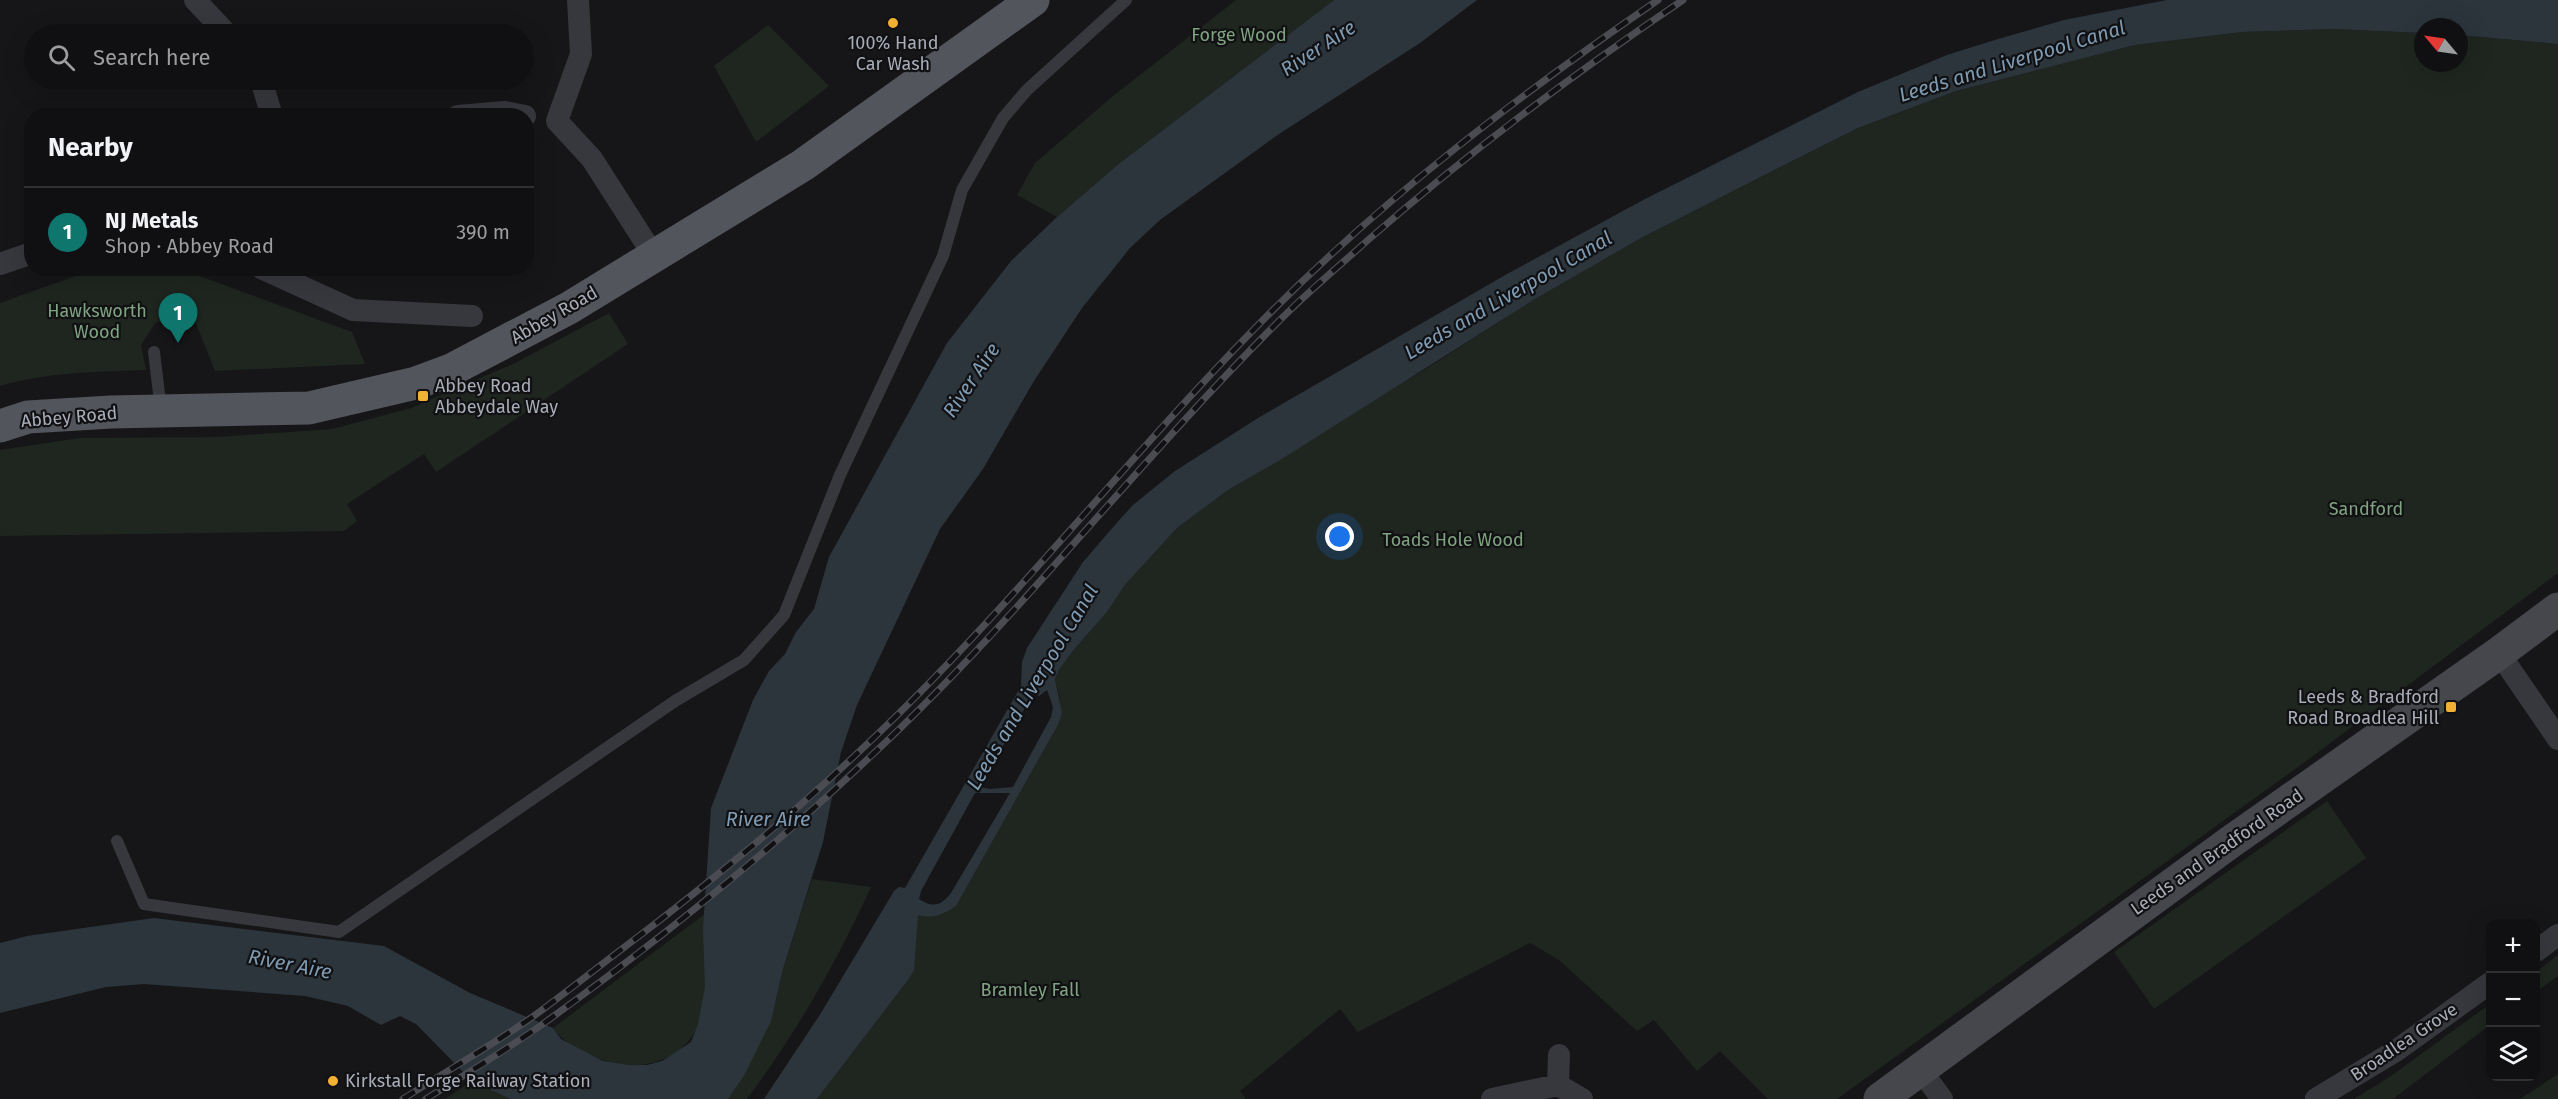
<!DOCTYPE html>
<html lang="en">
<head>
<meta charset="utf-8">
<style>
	:root { --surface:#101012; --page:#1e1e20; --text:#f1f3f6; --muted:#9c9d9f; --line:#303032; --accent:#0f766e }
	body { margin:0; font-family:"Fira Sans",sans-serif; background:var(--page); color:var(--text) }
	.controls { position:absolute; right:18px; bottom:18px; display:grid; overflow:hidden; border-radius:12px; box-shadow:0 6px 24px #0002 }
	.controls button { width:54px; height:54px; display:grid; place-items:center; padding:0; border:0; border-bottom:2px solid var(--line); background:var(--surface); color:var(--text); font:30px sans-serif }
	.compass { position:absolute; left:2414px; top:18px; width:54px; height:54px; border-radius:50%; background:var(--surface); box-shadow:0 6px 24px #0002; rotate:299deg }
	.you { position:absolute; left:1340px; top:537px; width:21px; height:21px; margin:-15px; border:4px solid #fff; border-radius:50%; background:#1a73e8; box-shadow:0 0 0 9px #1a73e833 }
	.badge { display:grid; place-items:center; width:39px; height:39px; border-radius:50%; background:var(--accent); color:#fff; font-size:20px; font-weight:700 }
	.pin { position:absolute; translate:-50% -50px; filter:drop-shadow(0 2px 3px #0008) }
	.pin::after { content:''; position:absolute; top:32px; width:21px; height:18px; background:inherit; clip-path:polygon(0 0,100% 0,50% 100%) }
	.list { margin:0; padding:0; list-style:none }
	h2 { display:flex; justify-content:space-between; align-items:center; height:78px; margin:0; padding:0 24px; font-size:26px }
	h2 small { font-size:20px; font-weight:400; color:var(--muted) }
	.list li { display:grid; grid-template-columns:39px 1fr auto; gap:18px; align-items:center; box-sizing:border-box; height:90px; padding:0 24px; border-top:2px solid var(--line) }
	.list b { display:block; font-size:22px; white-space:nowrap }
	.list p { margin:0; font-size:20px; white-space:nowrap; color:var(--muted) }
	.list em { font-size:20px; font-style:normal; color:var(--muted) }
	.icon { flex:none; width:33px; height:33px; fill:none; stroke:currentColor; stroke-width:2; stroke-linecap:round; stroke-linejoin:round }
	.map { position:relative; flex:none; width:2558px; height:1099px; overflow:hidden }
	.search { position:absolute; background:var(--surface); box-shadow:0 6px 24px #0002; left:24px; top:24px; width:510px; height:66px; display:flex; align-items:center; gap:15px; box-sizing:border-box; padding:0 21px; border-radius:33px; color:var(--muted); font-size:22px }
	.panel { position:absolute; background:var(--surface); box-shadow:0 6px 24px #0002; left:24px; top:108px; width:510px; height:168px; border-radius:24px }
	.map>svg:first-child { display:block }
</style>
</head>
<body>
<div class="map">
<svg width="2558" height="1099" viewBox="0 0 2558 1099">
	<rect width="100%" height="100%" fill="#161618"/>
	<path fill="#1e261f" d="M1236,0h98l-213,162 -64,55 -40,-22 18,-32 78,-67z
		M768,25l61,61 -73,56 -42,-76z
		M2335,29l88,4v30h36v-28l99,9v529l-249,186 -472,340h-69l-48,-48 -23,20 -43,-51 -17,11 -78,-71 -29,-17 -172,89 -18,-23 -100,82 6,8h-429l91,-119 10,-66 38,-8 102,-181 2,-26 -5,-20 4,-9 13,-18 35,-40 18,-27 52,-57 51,-38 49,-28 91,-60 53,-30 114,-73 108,-62 215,-109 98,-37 179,-46 107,-13z
		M98,268l83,1 171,63 13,32 -150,7 -24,-60 -36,12 -14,22 5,25c-49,2 -99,2 -146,16v-83z
		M609,313l19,31 -192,128 -12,-18 -77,50 10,17 -13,10 -344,5v-86l80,-12 138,-1 114,-8 79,-21 102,-44z
		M2327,801l39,57 -212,151 -40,-57z
		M812,879l59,8c-36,78 -73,143 -124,212h-19l16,-23 32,-76 7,-31z
		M706,913c-7,46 15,113 -33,141 -16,10 -34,13 -53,10 -24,-4 -52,-16 -67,-36z
		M2558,955v21l-22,16v-20z
		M2490,1004v21l-97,74h-39l37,-23z
		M2558,1074v25h-38z
		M472,1081l38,18h-65z"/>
	<path fill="#2c353c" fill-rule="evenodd" d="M1334,0h143l-57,43 -141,91 -119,86 -30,28 -48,60 -48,73 -51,88 -43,60 -83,176 -16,47 -18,90 -40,127 -12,52 -27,55 -16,23h-218l-38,-18 -56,-57 -16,-8 -19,9 -33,-19 -43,-10 -161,-12 -38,3 -106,26v-70l27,-7 127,-18 230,28 86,47 83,35 8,11 42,22 26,4h18l15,-4 29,-19 7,-18 7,-37 -2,-58 8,-121 42,-108 16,-29 16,-17 11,-22 18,-23 15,-52 118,-214 64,-82 46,-44 64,-55z
		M2167,0h391v44l-99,-9v-8h-36v6l-88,-4 -93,3 -107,13 -179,46 -98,37 -107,54 -108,55 -108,62 -258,163 -49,28 -51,38 -52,57 -18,27 -35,40 -13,18 -4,9 7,34 -4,12 -102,181c-14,9 -23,13 -38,9l-4,55 -6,10 -91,119h-53l57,-86 73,-122 5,-4 6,1 116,-202 1,-24 5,-14 56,-86 38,-44 12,-13 42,-34 83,-53 249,-144 138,-75 213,-107 89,-37 51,-16 66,-19zM1047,690l6,17 -2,10 -38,70 -23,2 -11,-2 54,-93 6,2zM975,793h35l-59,100c-10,13 -18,15 -32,6l2,-8z"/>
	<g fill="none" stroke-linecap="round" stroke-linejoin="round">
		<path stroke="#37383d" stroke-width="12" d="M154,352l7,58
			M117,841l27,63 195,28 336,-231 69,-41 40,-45 56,-140 103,-219 19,-66 41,-72 24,-28 99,-90"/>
		<path stroke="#37383d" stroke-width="22" d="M195,0l32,34
			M261,80l11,36
			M458,116l47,-4 20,4
			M557,121l35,38 62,97
			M557,121l24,-67 -3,-54
			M0,264l32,-11
			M261,268l92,42 119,6
			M2499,653l59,86
			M2536,951l22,-16
			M1920,1069l22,30
			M1558,1085l1,-30
			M1492,1099l66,-14 24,14
			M2316,1099l81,-49 93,-67"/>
		<path stroke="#45474d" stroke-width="33" d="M1880,1099l349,-256 270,-190 59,-44"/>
		<path stroke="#53555c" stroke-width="33" d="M0,426l28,-9 83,-5 198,-4 107,-25 35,-13 118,-62 234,-143 230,-165"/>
		<defs>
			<path id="rail" d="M403,1099c42,-27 86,-52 128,-81 29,-21 58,-44 87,-66 85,-64 168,-131 246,-205 143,-134 264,-291 402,-430 119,-120 253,-222 392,-317
				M426,1099c38,-24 77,-47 114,-73 116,-83 228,-173 332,-271 144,-134 264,-291 403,-430 29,-30 62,-57 93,-85 100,-87 205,-166 315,-240"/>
		</defs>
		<use href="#rail" stroke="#4a4c52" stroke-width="7"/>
		<use href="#rail" stroke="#111113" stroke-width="4.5" stroke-dasharray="14" stroke-linecap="butt"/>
	</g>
	<g fill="#f2b134" stroke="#111113" stroke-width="2">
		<circle cx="893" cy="23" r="6"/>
		<rect x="417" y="390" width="12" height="12" rx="3"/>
		<rect x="2445" y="701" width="12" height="12" rx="3"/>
		<circle cx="333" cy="1081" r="6"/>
	</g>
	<g text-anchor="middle" stroke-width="4.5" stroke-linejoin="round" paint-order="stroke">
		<g font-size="18" fill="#7fa381" stroke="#111113">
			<text x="1239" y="41">Forge Wood</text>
			<text x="97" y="317">Hawksworth<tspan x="97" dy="21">Wood</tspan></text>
			<text x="2366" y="515">Sandford</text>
			<text x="1453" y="546">Toads Hole Wood</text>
			<text x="1030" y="996">Bramley Fall</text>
		</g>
		<g font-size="18" fill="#a8adb8" stroke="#111113" text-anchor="start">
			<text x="893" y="49" text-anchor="middle">100% Hand<tspan x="893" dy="21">Car Wash</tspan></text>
			<text x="435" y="392">Abbey Road<tspan x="435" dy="21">Abbeydale Way</tspan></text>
			<text x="2439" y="703" text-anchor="end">Leeds &amp; Bradford<tspan x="2439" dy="21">Road Broadlea Hill</tspan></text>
			<text x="345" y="1087">Kirkstall Forge Railway Station</text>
		</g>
		<g font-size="18" fill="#a8adb8" stroke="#111113">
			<text transform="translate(554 315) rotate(-30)" y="6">Abbey Road</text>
			<text transform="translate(69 417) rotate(-5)" y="6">Abbey Road</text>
			<text transform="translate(2217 852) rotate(-35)" y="6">Leeds and Bradford Road</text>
			<text transform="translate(2404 1042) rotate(-34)" y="6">Broadlea Grove</text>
		</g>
		<g font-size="20" font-style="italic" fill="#7f9bb3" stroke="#111113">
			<text transform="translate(1318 48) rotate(-33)" y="7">River Aire</text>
			<text transform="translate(2012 61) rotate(-17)" y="7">Leeds and Liverpool Canal</text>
			<text transform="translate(1508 295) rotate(-30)" y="7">Leeds and Liverpool Canal</text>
			<text transform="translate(971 380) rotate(-56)" y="7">River Aire</text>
			<text transform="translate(1032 687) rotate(-59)" y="7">Leeds and Liverpool Canal</text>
			<text x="768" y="826">River Aire</text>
			<text transform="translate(290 964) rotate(11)" y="7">River Aire</text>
		</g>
	</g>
</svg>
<div class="controls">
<button>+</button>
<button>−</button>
<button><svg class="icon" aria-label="layers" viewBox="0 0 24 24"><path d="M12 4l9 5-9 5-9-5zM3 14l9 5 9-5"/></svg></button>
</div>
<svg class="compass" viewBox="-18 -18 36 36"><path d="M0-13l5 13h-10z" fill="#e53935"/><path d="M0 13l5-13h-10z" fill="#9c9d9f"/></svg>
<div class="you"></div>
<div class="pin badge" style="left:178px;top:343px">1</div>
<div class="search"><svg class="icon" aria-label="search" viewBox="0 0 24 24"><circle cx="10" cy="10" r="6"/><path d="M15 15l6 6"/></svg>Search here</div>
<section class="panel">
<h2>Nearby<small></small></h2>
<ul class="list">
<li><span class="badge">1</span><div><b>NJ Metals</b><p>Shop · Abbey Road</p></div><em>390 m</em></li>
</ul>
</section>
</div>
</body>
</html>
